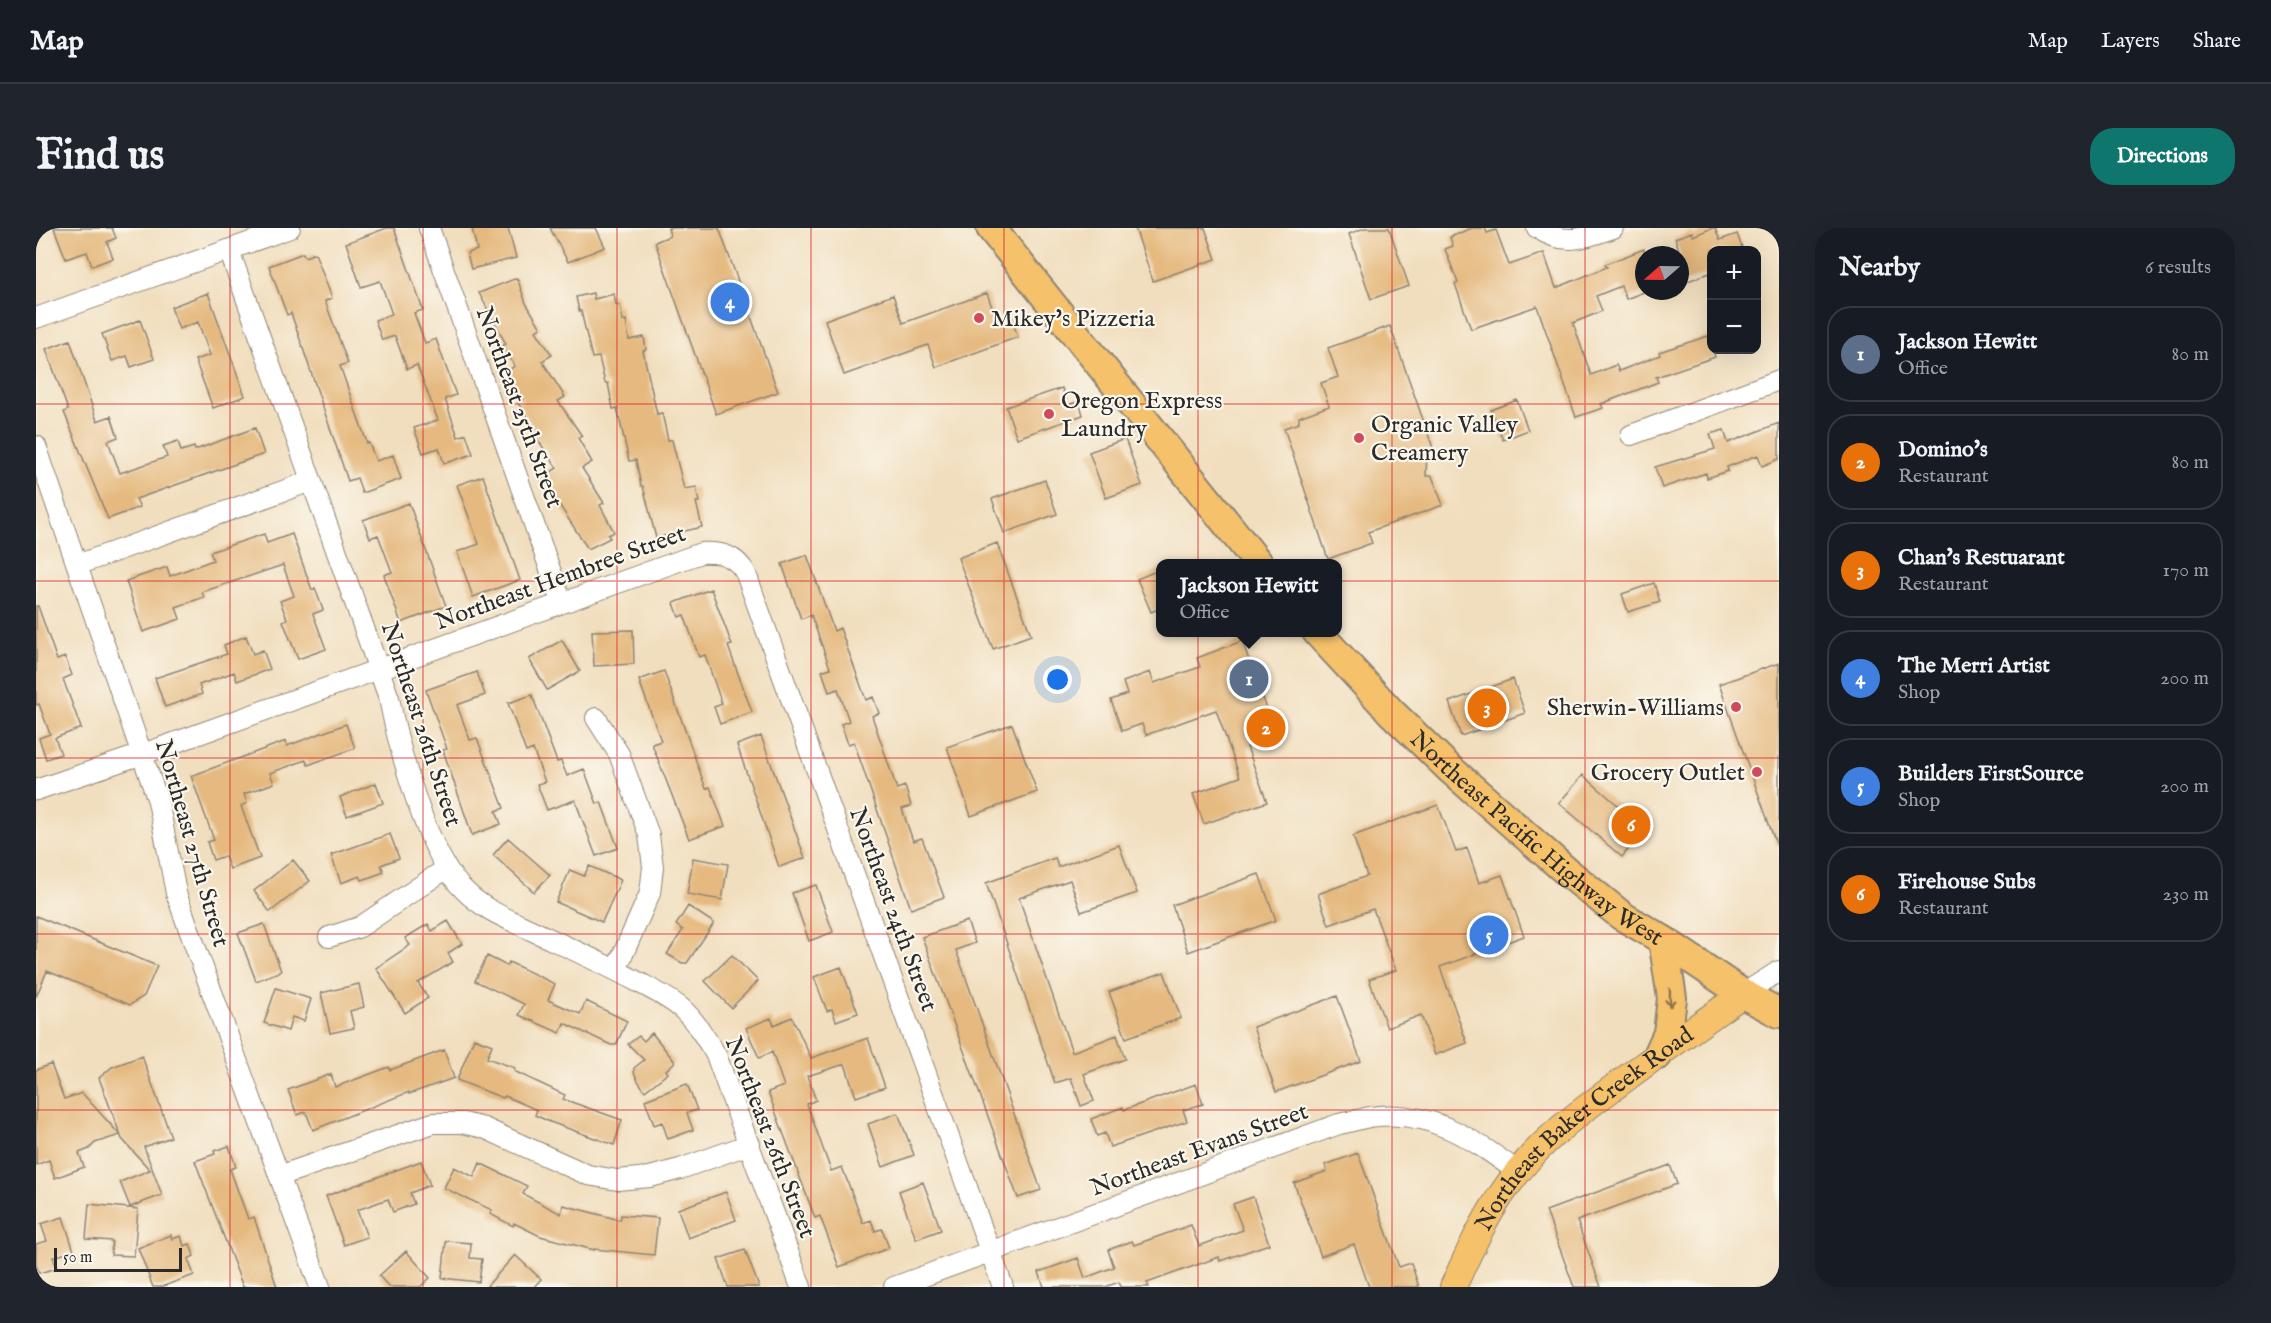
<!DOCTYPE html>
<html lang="en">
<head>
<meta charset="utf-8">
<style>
	:root { --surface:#171b24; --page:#20242c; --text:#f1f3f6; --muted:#9ea1a6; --line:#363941; --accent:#0f766e }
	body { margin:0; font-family:"IM FELL English",serif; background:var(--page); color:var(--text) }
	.controls { position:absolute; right:18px; top:18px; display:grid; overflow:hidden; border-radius:12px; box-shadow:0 6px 24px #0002 }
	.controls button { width:54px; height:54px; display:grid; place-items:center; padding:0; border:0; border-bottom:2px solid var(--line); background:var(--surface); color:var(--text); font:30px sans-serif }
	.compass { position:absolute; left:1599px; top:18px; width:54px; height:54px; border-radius:50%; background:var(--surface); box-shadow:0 6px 24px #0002; rotate:250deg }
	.scale { position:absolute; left:18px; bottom:15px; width:128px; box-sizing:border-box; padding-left:6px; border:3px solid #2b2b2b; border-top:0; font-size:16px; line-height:21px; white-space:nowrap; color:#2b2b2b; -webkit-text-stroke:4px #fbf7ec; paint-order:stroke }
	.you { position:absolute; left:1022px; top:452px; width:21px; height:21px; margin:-15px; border:4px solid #fff; border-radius:50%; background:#1a73e8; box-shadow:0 0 0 9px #1a73e833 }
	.badge { display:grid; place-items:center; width:39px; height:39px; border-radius:50%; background:var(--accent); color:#fff; font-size:20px; font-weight:700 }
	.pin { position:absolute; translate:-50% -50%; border:3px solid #fff; box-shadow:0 2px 6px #0006 }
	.popup { position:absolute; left:1120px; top:331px; width:186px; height:78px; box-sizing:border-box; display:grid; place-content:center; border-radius:12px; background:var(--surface); filter:drop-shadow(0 2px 4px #0005); font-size:20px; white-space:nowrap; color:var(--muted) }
	.popup b { font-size:22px; color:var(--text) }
	.popup::after { content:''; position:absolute; left:50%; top:100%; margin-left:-12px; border:12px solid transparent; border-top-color:var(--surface) }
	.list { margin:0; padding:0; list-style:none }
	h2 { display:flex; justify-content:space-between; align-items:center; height:78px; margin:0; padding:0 24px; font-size:26px }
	h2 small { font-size:20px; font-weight:400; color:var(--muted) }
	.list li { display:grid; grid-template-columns:39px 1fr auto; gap:18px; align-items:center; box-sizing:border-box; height:96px; margin:0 12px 12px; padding:0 12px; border:2px solid var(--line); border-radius:24px }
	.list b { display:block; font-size:22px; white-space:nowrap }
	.list p { margin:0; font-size:20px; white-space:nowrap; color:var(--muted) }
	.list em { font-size:20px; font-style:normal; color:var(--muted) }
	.map { position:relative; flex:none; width:1743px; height:1059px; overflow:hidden; border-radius:24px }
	header { display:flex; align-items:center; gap:36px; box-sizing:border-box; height:84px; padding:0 30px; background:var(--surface); border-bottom:2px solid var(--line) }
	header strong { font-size:28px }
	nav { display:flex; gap:33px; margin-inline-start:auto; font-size:21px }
	.intro { display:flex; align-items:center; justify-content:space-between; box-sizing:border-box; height:144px; padding:0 36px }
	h1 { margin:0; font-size:42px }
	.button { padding:15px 27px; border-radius:24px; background:var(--accent); color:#fff; font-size:21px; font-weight:700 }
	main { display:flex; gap:36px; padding:0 36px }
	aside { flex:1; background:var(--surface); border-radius:24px; box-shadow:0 6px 24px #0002 }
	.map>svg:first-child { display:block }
</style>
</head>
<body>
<header>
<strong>Map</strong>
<nav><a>Map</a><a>Layers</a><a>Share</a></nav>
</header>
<div class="intro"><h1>Find us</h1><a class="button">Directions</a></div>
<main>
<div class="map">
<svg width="1743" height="1059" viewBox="0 0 1743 1059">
	<rect width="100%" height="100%" fill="#fbf7ec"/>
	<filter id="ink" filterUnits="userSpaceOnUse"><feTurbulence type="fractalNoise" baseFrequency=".0167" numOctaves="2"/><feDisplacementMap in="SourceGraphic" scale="12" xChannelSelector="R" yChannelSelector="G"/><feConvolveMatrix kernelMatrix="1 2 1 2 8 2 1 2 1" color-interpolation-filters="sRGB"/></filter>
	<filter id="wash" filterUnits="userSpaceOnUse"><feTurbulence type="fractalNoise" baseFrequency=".008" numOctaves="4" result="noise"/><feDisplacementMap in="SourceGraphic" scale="24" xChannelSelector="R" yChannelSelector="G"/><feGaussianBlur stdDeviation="1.35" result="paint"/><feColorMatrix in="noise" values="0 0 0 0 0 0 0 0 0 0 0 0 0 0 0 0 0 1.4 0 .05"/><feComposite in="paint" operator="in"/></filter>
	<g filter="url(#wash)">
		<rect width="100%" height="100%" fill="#f1debe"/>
		<g id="blocks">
			<path fill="#e5b97f" d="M18,0h58l4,10 -9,4 6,16 -21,8 -5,-14 -21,7z
				M351,0h7l29,82 -9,3 11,30 11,-4 20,56 -11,4 13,38 8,-3 7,20 -24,8 -5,1 -5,-15 -16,5 -9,-25 24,-8 -21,-55 -10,4 -12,-33 -13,4 -7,-20 17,-6 -12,-33 -19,6 -15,-44z
				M436,0h36l8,30 -45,11 -4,-16 10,-3z
				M514,0h46l9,19 -37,15z
				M632,0h51l59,164 -62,22 -61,-172 15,-6z
				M1099,0h70l11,31 -63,22z
				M1328,0h25l20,58 -38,13 -22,-65z
				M1436,0h13l2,5 9,-3 13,35 35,-12 12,35 51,-21 -2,-3 39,-15v43l-18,7 -5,-13 -25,10 6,15 -29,12 18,52 25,-10 3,6 41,-16 -1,-3 49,-16 7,21 -59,20 2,5 -57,22 2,4 -27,9 -39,-111 -66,23 -16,-45 3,-1 -13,-34 8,-3 -3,-9z
				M1676,0h3l5,12 17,-6 6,16h-31v22l-32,12v-31l-5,-15 17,-6 1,4z
				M267,25l2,4 10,-4 17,45 -7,3 23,62 -8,3 27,77h2l7,18 17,-6 8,24 -39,14 -5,-15 -9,3 -57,-168 -4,2 -18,-49z
				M481,50l9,25 15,25 -5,3 16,24 -10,6 23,36 -7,4 24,35 -4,2 14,24 -10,6 22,35 -4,2 14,27 -6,3 2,3 -22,11 -39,-60 -1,1 -8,-11 17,-11 -27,-40 3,-2 -15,-23 5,-3 -18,-28 10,-6 -13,-20 4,-2 -27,-51z
				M172,65l37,103 -32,12 -18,-48 15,-5 -12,-33 -19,7 -8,-22z
				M557,65l1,6 20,-5 2,11h4l3,16 3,-1 3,20 15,-3 2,13 -3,1 14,63 5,-1 6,27h4l12,49 12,-2 3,15h-3l6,25 -46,11 -13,-52h-2l-5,-26 -7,1 -12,-53 -4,1 -5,-26h-3l-6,-26 -7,1 -11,-47h-2l-3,-14z
				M951,65l10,29 14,-5 7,20 -82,30 -8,-22 -84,30 -19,-55 68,-25 10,28z
				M104,92l14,39 -23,8 -4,-11 -15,5 -10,-27z
				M1354,98l43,122 -6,2 -1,26h6l11,29 -75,27 4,11 -44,16 -44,-131 15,-5v-6l30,-11 -8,-23 17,-6 -10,-29z
				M34,112l27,81 14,-5 7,21 -10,4 12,32 47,-16 -4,-11 15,-5 3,10 13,-4 1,3 60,-22 9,26 -128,45 4,8 -32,12 -44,-107 4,-2 -22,-61z
				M1026,160l6,17 11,-4 4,14 -66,23 -11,-31z
				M1481,172l11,30 -25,10 -12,-30z
				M1743,195v36l-17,7 -4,-11 -31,12 1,4 -21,7 -1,-5 -44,15 -7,-21 60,-18 -5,-15 14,-4 4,13z
				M1089,211l17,46 -36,13 -17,-46z
				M447,248l37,104 -47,17 -16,-45 22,-8 -22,-59z
				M1009,252l12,34 -53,19 -12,-34z
				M373,275l37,103 -45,17 -17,-48 8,-3 -14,-37 -8,3 -7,-18z
				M228,306l3,9 25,-9 20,56 3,-2 8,22 -10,4 13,35 -28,10 -15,-38 4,-2 -7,-18 14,-5 -11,-31 -81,27 2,5 -28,10 4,12 -37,13 -17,-51 41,-14 3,9 43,-16 -3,-8z
				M961,315l34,92 -38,14 -35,-91z
				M771,327l27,76 6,-3 26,72 7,-3 6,16 -7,3 25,73 8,-3 6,20 -9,3 11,32 9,-3 22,59 -33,12 -57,-167 -6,2 -7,-20 8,-3 -11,-32 -9,3 -7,-21 8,-3 -19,-53 -10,4 -19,-55z
				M1125,341v39l-10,4 -14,-33z
				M1618,355l6,19 -32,10 -6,-18z
				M675,361l21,56 -4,1 24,66 -32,12 -6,-17 8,-3 -17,-49 -6,2 -15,-42 -5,2 -5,-14z
				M0,378h2l19,54 8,-3 7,18 -9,4 18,49 -26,10 6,16 -15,5 -7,-21 11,-4 -11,-30 -3,1z
				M597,402l1,34 -40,2 -2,-35z
				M210,408l7,18 10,-4 7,19 -33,12 -3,-9 -35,13 3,9 -37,13 -10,-29 72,-24 -3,-9z
				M526,412l18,31 -33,19 -18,-31z
				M1206,413l35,95 -30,11 20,55 -63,22 -11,-30 47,-17 -24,-67 -70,25 -4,-11 -20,7 -11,-31 16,-6 -4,-12 27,-10 4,11 46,-16 -3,-9z
				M1743,435v182l-2,1 -58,-162z
				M628,443l42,118 4,-2 15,39 -36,13 -37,-95 9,-3 -22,-61z
				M441,444l8,23 -28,10 13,35 7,-2 27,70 -8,3 5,13 -29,11 -29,-85 4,-1 -21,-59z
				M1477,451l12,34 -64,23 -12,-34z
				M496,467l25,67 4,-1 6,15 17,-7 13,35 4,-2 17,46 -22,8 -21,-56 -28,10 -10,-26 8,-2 -12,-33 -7,3 -18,-49z
				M310,496l9,24 -47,17 -2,-5 -36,13 4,10 -30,11 3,9 -6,3 19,52 -30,11 -5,-13 -12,4 -6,-18 7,-2 -23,-64 95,-35 1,5z
				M976,496l25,68 -66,24 -24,-69z
				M725,508l44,122 -26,9 -42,-122z
				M1547,547l62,54 -23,28 -63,-54z
				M340,555l7,20 -36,13 -7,-19z
				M1402,577l18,47 11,-4 12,35 23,-8 22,61 -84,31 27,76 -32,12 -14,-40 -34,13 -18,-49 27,-9 -23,-61 -44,16 -11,-31 49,-18 -14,-40z
				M354,606l9,24 -18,7 3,7 -22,8 -2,-4 -19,7 -10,-28z
				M472,610l42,37 -16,17 -41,-37z
				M1083,617l18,48 -56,19 -11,-32 -51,18 53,154 45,-17 8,24 -41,15 10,27 -13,5 -10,-28 -16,5 -69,-200 69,-25 3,9z
				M657,630l35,6 -6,36 -35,-6z
				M257,632l17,21 -40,31 -16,-21z
				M553,638l32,14 -19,42 -46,-20 14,-32 14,6z
				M1223,646l17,46 -88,32 -16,-47z
				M780,657l17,47 -24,9 -17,-48z
				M652,678l26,17 -27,40h-5l-15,-9 16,-24 -7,-5z
				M0,688l121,50 -13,30 -14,9 -83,-34 -11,26z
				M412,693l14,23 -14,9 5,9 -35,21 10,15 -23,15 -29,-45 34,-23 -5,-7 23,-14 4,7z
				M931,693l8,22 -19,7 85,240 -23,8 -96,-261z
				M228,696l17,47 -25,10 -18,-48z
				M696,727l26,26 -27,27 -26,-27z
				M451,728l20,10 2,-4 46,22 -7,16 32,14 6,-13 41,20 -11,24h-5l-47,-22 -4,10 -41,-18 5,-11 -49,-23z
				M805,739l17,46 -22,8 -4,-12 -5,2 -13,-34z
				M1128,744l17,46 -55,20 -17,-46z
				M323,756l5,23 -14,4 4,17 -24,5 -9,-40z
				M240,760l35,11 -7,22 -12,-4 -4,14 -24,-8z
				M1301,768l24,65 -85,31 -23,-65z
				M756,789l19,41 57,-20 17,49 -29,10 -11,-33 -38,12 9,24 -9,4 24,67 11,-4 21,56 8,-3 4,11 7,-2 7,19 -50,19 -19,-51 -5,2 -47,-126 16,-6 -12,-34 -13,6 -13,-30 25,-10 3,7z
				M616,805l23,29 -9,8 2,3 -23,18 -7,-10 -4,-9v-4l10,-8 -16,-16 11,-8 5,5z
				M438,810l18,7 -5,13 28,10 -1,3 51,24 -2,4 59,21 -8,25 -64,-23 -15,-7 2,-5 -32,-14 -2,2 -46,-18z
				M408,822l10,28 -45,16v-2l-96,38 -7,-18 -9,3 -9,-25 43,-16 4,13 54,-20 1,3z
				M106,828l29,81 -27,10 18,48 -32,12 -10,-25 30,-12 -28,-31 -23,-61 13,-11z
				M15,836l13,35 18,-6 38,42 -25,8 -6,6 -10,4 5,14 -29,11 -6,-18 -13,5v-95z
				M651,856l10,26 -10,3 6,17 -25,9 -6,-17 -8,3 -9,-25z
				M1160,856l7,20 -20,6 4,11 -77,26 -5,-14 -8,3 -6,-17 32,-12 1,3z
				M862,885l16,42 -31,12 -15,-43z
				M193,918l7,21 -6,2 18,50 6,-2 23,70h-34l-48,-126 20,-7 -1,-3z
				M1322,925l41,114 12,-4 8,24h-50l-15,-43 -33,12 -27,-73 33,-12 -2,-6z
				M385,933l9,24 -20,8 4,11 -21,8 -5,-13 -31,11 10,27 -23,8 -18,-49z
				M444,935l47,23 -4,8 38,20 2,-9 57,15 1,-5 37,3 -4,37 -60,-6v1l-54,-14 -26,-13 -1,3 -23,-12 2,-4 -48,-22 10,-21 20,10z
				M1634,937l7,19 -100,37 24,66h-27l-28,-76z
				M887,954l18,48 -25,9 -17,-48z
				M690,964l10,28 -48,18 -10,-29z
				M1217,969l16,47 -49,17 -1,-4 -72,26 2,4h-28l-2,-5 -14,5h-61l-5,-15 39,-14 7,20 29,-11 -6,-17 24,-9 2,4 57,-20 8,21 44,-16 -10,-26z
				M53,976l49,5 -4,47 -23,-1 1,-14 -26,-2z
				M27,989l11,34 -21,6 4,11 -18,5 -3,-9v-20l11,-3 -6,-17z
				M135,1007l1,4 9,-3 3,10 6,-2 4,12 -6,3 6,16 -33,12h-8l-15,-39z
				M410,1013l25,2 -1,15 12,1 -3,23 -37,-4z
				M709,1022l14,37h-31l-10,-28z
				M370,1023l24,27 -10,9h-31l-10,-11z
				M479,1027l26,24 -7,8h-48z"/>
		</g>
	</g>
	<g filter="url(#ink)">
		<use href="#blocks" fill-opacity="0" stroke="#8e8474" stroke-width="1.5"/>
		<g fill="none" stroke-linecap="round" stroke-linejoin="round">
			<defs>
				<path id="minor" d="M393,0l133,375
					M1501,0c29,19 46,10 76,0
					M193,22l160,448c10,51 38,158 76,193 19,19 43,28 66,39 36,17 72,33 107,52 15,8 30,15 43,26 15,13 25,31 35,47l85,232
					M0,90l254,-90
					M1595,207l148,-55
					M0,218l122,355 18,92 11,31 133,363
					M41,337l234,-84
					M560,490l23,36 30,81 4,32 -3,26 -34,77
					M0,562l124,-42 541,-195c20,-1 35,2 45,21l257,713
					M293,709l31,-10 87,-59
					M1707,766l36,-23
					M243,948l154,-53h30l21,5 104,47 29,5 33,-3 30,-8 70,-25
					M858,1059l445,-163c10,-2 21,-5 31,-7 59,-9 103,22 148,55"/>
				<g id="major">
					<path id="s1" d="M1417,1059c18,-40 37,-81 65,-115 28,-36 66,-63 103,-90 40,-30 81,-59 122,-88"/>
				</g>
				<g id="highway">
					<path d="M955,0l268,336"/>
					<path id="s2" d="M1281,404l74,80 59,57 116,102 56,45 41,24 80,54 36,19"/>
					<path d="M1622,827l10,-22 4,-35 -9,-58"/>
				</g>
			</defs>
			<use href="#minor" stroke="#8e8474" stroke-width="22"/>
			<use href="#major" stroke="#8e8474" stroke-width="28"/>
			<use href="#highway" stroke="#8e8474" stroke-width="32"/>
			<use href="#minor" stroke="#fff" stroke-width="20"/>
			<use href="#major" stroke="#f5c16b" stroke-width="26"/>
			<use href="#highway" stroke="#f5c16b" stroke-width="28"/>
		</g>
		<defs><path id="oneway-shaft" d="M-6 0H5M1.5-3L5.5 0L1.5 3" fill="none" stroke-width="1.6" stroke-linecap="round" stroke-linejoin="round" transform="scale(1.5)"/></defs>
		<use stroke="#90764b" href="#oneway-shaft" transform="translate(1634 770) rotate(89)"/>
	</g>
	<path fill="none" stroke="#d62828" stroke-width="1.5" stroke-opacity="0.55" d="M194,0v1059M387,0v1059M581,0v1059M775,0v1059M968,0v1059M1162,0v1059M1356,0v1059M1549,0v1059M0,176h1743M0,353h1743M0,530h1743M0,706h1743M0,882h1743"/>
	<g fill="#d1495b" stroke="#fbf7ec" stroke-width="2">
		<circle cx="943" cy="90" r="6"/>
		<circle cx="1013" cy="186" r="6"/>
		<circle cx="1323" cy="210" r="6"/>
		<circle cx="1700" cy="479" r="6"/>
		<circle cx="1721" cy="544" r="6"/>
	</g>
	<g text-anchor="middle" stroke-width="4.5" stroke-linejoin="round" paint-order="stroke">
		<g font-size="24" fill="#2b2b2b" stroke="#fbf7ec" text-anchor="start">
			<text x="955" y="98">Mikey's Pizzeria</text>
			<text x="1025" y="180">Oregon Express<tspan x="1025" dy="28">Laundry</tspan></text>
			<text x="1335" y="204">Organic Valley<tspan x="1335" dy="28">Creamery</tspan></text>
			<text x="1688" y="487" text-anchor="end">Sherwin-Williams</text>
			<text x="1709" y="552" text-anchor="end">Grocery Outlet</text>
		</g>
		<g font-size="24" fill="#2b2b2b" stroke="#fbf7ec">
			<text transform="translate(484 179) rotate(70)" y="8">Northeast 25th Street</text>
			<text transform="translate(524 349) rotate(-20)" y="8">Northeast Hembree Street</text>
			<text transform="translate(386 496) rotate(72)" y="8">Northeast 26th Street</text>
			<text dy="8" stroke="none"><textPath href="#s2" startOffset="302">Northeast Pacific Highway West</textPath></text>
			<text transform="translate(157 615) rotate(74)" y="8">Northeast 27th Street</text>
			<text transform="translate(858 681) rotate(70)" y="8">Northeast 24th Street</text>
			<text dy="8" stroke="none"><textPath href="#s1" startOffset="210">Northeast Baker Creek Road</textPath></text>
			<text transform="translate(735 909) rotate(69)" y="8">Northeast 26th Street</text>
			<text transform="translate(1163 921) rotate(-20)" y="8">Northeast Evans Street</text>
		</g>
	</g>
</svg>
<div class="controls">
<button>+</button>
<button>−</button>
</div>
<svg class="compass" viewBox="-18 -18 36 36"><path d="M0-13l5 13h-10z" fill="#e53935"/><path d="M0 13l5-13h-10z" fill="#9ea1a6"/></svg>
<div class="scale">50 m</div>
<div class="you"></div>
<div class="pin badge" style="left:1213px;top:451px;background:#5c6f8a">1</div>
<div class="popup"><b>Jackson Hewitt</b>Office</div>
<div class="pin badge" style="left:1230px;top:500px;background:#e8710a">2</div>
<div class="pin badge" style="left:1451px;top:480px;background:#e8710a">3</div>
<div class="pin badge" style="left:694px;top:74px;background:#3f7fe0">4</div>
<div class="pin badge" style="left:1453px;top:707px;background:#3f7fe0">5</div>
<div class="pin badge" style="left:1595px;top:597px;background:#e8710a">6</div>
</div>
<aside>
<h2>Nearby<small>6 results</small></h2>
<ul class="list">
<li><span class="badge" style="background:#5c6f8a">1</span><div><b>Jackson Hewitt</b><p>Office</p></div><em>80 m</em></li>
<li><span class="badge" style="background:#e8710a">2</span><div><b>Domino's</b><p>Restaurant</p></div><em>80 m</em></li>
<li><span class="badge" style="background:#e8710a">3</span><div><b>Chan's Restuarant</b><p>Restaurant</p></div><em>170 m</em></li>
<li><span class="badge" style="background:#3f7fe0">4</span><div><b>The Merri Artist</b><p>Shop</p></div><em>200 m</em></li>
<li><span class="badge" style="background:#3f7fe0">5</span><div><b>Builders FirstSource</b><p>Shop</p></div><em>200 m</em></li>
<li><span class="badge" style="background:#e8710a">6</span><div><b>Firehouse Subs</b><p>Restaurant</p></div><em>230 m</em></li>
</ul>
</aside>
</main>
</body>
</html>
